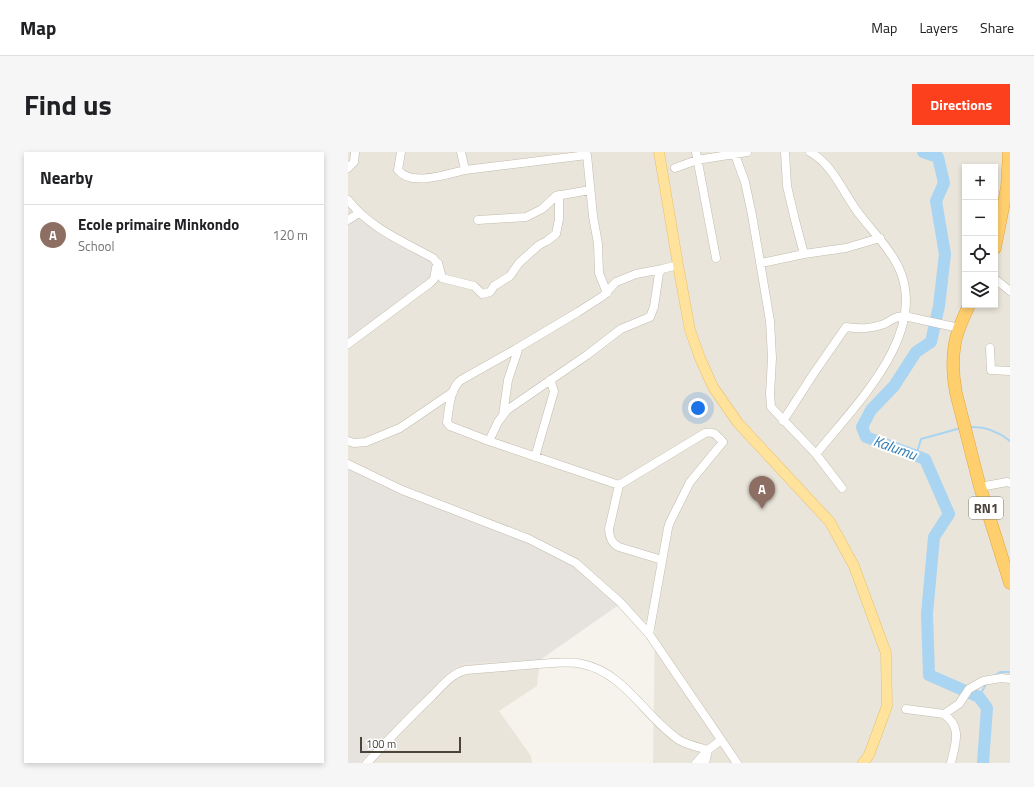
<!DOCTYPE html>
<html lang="en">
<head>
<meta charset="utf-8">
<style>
	:root { --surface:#fff; --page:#f6f6f6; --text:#202124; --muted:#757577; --line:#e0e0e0; --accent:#fc3f1d }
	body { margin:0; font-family:"Titillium Web",sans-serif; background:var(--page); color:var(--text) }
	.controls { position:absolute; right:12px; top:12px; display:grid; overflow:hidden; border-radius:0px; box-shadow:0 2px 6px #0003 }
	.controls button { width:36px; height:36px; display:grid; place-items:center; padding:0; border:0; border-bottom:1px solid var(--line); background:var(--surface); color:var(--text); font:20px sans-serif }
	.scale { position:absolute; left:12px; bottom:10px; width:101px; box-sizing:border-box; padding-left:4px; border:2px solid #4b4439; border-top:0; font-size:11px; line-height:14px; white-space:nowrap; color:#4b4439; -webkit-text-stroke:3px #fff; paint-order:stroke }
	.you { position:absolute; left:350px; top:256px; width:14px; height:14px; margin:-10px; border:3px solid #fff; border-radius:50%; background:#1a73e8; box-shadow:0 0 0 6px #1a73e833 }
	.badge { display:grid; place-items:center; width:26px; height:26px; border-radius:50%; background:var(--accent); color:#fff; font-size:13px; font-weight:700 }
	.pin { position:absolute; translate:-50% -33px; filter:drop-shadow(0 1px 2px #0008) }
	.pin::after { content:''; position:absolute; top:21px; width:14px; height:12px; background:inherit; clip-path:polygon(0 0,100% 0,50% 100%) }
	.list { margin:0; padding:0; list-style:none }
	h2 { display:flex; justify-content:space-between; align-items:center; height:52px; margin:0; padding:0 16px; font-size:17px }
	h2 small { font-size:13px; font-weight:400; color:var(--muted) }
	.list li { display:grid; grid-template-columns:26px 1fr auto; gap:12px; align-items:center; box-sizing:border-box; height:60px; padding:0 16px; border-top:1px solid var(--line) }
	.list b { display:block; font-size:15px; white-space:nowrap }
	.list p { margin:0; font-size:13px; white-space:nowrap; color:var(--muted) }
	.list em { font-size:13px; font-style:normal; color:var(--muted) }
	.icon { flex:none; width:22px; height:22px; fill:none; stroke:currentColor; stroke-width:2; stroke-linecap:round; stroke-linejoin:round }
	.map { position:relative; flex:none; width:662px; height:611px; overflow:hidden; border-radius:0px }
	header { display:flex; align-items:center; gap:24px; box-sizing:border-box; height:56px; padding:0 20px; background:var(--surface); border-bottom:1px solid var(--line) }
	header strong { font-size:19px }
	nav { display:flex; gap:22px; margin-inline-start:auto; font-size:14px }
	.intro { display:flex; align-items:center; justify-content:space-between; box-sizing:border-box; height:96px; padding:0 24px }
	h1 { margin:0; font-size:28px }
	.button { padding:10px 18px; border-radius:0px; background:var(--accent); color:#fff; font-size:14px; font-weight:700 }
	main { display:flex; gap:24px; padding:0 24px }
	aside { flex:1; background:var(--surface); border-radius:0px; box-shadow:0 2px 6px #0003 }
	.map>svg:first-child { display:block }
</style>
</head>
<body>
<header>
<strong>Map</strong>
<nav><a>Map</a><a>Layers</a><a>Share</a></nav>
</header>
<div class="intro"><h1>Find us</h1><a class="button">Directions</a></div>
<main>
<aside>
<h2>Nearby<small></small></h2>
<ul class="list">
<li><span class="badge" style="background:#8d6e63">A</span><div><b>Ecole primaire Minkondo</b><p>School</p></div><em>120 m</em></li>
</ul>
</aside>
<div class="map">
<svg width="662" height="611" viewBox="0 0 662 611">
	<rect width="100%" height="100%" fill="#f6f3ec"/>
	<path fill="#eae5da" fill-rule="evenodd" d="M0,0h662v611h-357l2,-146 -15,7 -20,-20 -272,-139v-125l27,-110 -12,-8 -15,-19zM617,15h30v138h-30z
		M192,508l-3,26 -38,25 32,45 1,7h-173l100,-99z"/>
	<path fill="#e6e2dd" d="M0,51l15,19 72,42 -4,13 -83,63z
		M0,313l67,33 163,66 42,40 -80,56 -81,4 -100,99h-11z"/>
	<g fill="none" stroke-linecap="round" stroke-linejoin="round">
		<path stroke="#a9d4f2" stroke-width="2" d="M621,275c16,-1 29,4 41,14
			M568,304l5,-17 40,-11
			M646,524l6,-4h10
			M631,545l7,-13"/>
		<path stroke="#a9d4f2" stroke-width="12" d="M575,0l15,5 6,26 -8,18 9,53 -6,52 -8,36 -15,10 -22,34 -23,24 -9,17 4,10 59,22 24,55 -15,23 -7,77 2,61 50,22 8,11 -4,55"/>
		<defs>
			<path id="minor" d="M53,0l-3,18c13,17 49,4 67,0
				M113,0l4,18 122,-15 6,61 5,28 1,29 8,20
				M348,0l20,106
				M386,0l11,30 7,33 18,106 2,37 -2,36 1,13 45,47
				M462,0c23,12 34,43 50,63 13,17 28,31 38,51 33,67 -44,140 -82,188l26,34
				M0,16l6,-6 1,-10
				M327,16l22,-8 50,-8
				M0,48c22,28 54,41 85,58l4,5 -3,16 -4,4 -82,61
				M0,68l11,-7
				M130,68l48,-3 16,-8 14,-13 34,-6
				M456,102l42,-6 34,-10
				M90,111l4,15 32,8 8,8 8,-2 4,-6 16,-10 9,-13 20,-18 8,-4 9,-7 3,-15v-24
				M413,111l43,-9 -9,-34 -8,-34 -2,-34
				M647,127l15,12
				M642,196l1,22 19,1
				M155,263l5,-35 11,-33
				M435,269l31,-48 32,-46c15,2 23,2 38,-3 9,-4 8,-7 20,-8l55,12
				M0,289l6,2 12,-1 34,-14 53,-36
				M141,289l9,-19 9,-12 80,-55 34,-26 29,-12 4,-10 5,-34 3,-4 16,-4
				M187,305l18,-62 1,-4 -4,-11
				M0,312l54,26 127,49 47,24 44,39 29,32 88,129
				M271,333l-10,44c0,7 3,15 10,18l43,13
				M632,335l27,-5 3,1
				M301,482l19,-106 2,-6 20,-40 33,-40c-7,-7 -8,-11 -18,-9l-86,52 -130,-44 -39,-15 -3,-4c2,-13 3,-34 14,-42l55,-31 62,-37 25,-16 13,-14 20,-8 26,-5
				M558,557l38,5c19,14 11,30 7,49
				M596,562l15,-10 10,-15 14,-8 18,-3 9,1
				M19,611c21,-23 42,-45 65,-67 10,-10 20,-23 34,-26 25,-2 49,-4 73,-6 14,-1 29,-3 43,0 42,8 63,53 97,76 9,5 19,7 29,10
				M348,611l10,-11
				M357,611l3,-13 13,-10"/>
			<path id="major" d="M311,0l19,113 12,65 10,28 13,29 25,36 92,99 24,44 32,87 1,53 -18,49 -6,8"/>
			<path id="highway" d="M647,96l12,-61 2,-35
				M621,153c-5,12 -12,25 -14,38 -3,16 -2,34 1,50l24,94 30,96"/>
		</defs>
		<use href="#minor" stroke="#c2bbae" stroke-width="9"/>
		<use href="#major" stroke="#e6c16a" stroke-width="11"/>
		<use href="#highway" stroke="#e0a43c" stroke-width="13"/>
		<use href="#minor" stroke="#fff" stroke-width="8"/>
		<use href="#major" stroke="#ffe39c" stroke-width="10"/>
		<use href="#highway" stroke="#ffcf6e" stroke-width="12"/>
	</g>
	<g text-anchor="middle" stroke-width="4" stroke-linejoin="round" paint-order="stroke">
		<rect fill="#fff" stroke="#817c74" stroke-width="1" x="621" y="345" width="34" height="22" rx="3"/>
		<g font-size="13" font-weight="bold" fill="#4b4439">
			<text x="638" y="361">RN1</text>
		</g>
		<g font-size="15" font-style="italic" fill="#2e7ab2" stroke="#fff">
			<text transform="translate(547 296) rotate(20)" y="5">Kalumu</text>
		</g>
	</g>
</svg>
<div class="controls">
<button>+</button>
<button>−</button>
<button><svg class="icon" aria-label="locate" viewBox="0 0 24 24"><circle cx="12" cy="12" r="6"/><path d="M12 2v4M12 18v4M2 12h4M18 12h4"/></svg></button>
<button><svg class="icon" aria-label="layers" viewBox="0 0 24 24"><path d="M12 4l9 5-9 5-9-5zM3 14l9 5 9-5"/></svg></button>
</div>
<div class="scale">100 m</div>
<div class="you"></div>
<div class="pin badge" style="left:414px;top:357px;background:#8d6e63">A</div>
</div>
</main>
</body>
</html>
